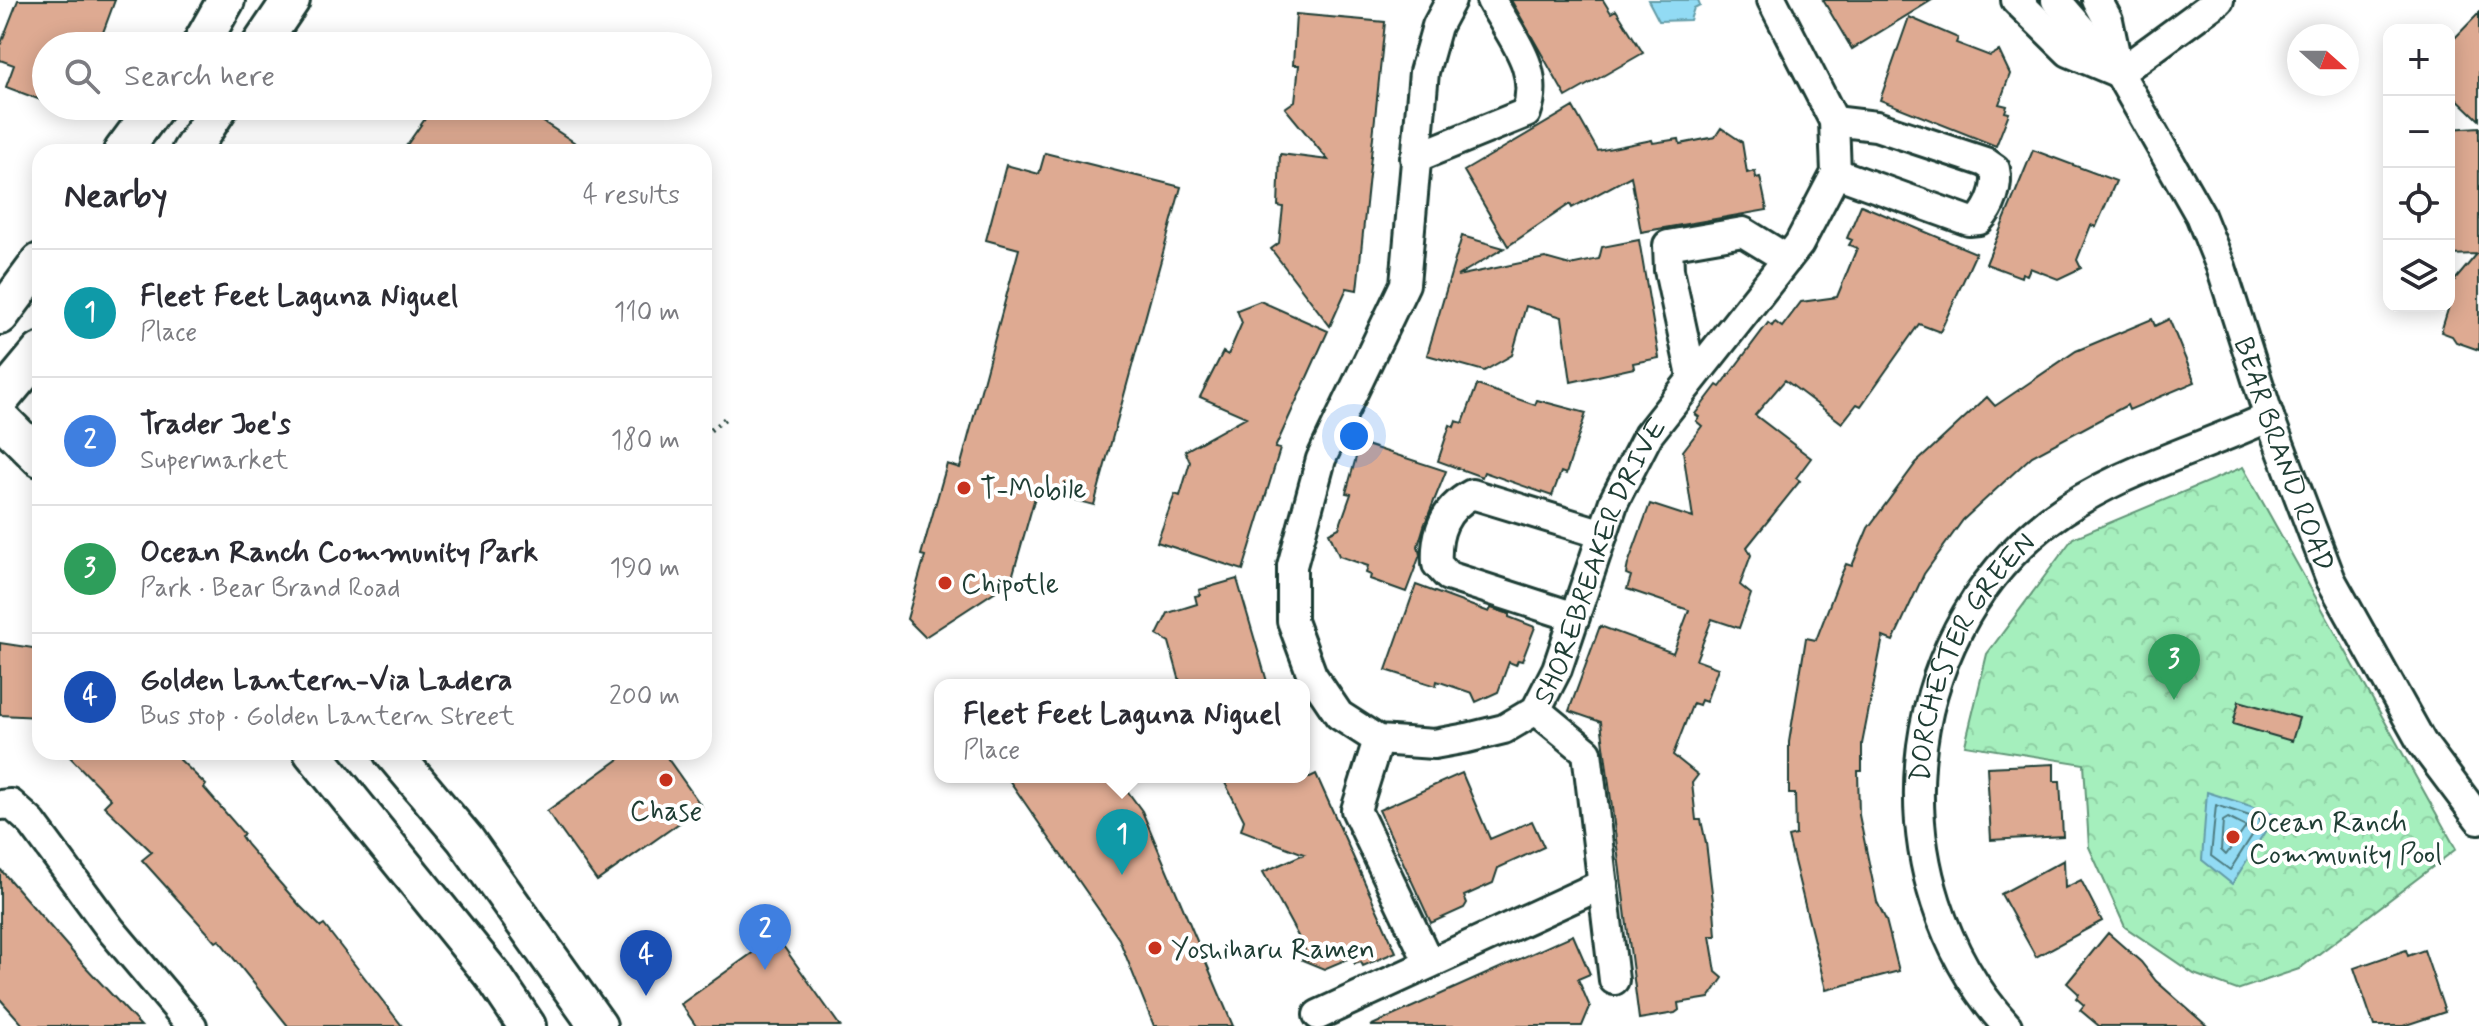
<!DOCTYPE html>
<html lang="en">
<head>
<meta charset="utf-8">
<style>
	:root { --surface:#fff; --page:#f2f2f3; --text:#2b2b33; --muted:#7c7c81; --line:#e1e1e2; --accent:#c8321e }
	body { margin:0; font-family:Mynerve,sans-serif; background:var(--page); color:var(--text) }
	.controls { position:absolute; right:24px; top:24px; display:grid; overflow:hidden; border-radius:16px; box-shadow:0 4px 20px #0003 }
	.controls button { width:72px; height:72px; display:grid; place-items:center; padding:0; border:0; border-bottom:2px solid var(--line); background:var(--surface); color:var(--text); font:40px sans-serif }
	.compass { position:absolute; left:2287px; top:24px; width:72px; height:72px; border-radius:50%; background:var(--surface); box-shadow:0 4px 20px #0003; rotate:111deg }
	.you { position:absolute; left:1354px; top:436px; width:28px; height:28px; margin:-20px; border:6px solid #fff; border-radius:50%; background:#1a73e8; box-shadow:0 0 0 12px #1a73e833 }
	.badge { display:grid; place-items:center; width:52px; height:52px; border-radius:50%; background:var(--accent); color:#fff; font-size:26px; font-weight:700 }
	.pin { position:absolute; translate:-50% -66px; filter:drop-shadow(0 2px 4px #0008) }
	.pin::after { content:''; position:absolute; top:42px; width:28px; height:24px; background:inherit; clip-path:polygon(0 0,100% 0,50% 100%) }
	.popup { position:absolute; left:934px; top:679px; width:376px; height:104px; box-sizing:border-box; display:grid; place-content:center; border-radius:16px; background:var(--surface); filter:drop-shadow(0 2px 6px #0005); font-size:26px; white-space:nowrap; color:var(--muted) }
	.popup b { font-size:30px; color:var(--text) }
	.popup::after { content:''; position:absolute; left:50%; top:100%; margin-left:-16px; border:16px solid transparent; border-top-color:var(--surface) }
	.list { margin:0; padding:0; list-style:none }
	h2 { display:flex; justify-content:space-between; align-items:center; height:104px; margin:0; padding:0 32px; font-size:34px }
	h2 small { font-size:26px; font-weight:400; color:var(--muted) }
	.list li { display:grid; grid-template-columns:52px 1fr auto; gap:24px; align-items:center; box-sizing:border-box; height:128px; padding:0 32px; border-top:2px solid var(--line) }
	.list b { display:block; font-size:30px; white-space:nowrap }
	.list p { margin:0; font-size:26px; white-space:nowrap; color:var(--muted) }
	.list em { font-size:26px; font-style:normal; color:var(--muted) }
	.icon { flex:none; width:44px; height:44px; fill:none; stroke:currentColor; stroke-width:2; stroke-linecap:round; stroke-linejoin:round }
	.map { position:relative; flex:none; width:2479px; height:1026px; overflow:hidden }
	.search { position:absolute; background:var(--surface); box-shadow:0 4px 20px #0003; left:32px; top:32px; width:680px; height:88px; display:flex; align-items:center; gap:20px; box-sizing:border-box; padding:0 28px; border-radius:44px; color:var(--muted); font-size:30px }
	.panel { position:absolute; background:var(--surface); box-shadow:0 4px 20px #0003; left:32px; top:144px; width:680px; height:616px; border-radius:24px }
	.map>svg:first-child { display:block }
</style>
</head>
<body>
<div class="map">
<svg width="2479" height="1026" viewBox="0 0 2479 1026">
	<defs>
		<pattern id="park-crowns" width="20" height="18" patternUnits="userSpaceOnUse" patternTransform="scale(2)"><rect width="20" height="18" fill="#a5efbd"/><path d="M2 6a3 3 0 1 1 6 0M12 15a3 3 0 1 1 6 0" fill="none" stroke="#8ecea3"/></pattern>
	</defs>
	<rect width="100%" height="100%" fill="#fff"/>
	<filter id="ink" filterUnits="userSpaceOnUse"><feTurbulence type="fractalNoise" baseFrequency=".0125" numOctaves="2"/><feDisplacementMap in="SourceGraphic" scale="16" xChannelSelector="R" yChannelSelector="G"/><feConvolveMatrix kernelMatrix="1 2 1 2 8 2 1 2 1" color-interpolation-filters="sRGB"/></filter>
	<g filter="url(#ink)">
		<path fill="url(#park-crowns)" stroke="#629678" stroke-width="2" d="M2243,467l213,382 -157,120 -62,21 -43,-16 -69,-47 -36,-80 -5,-83 -119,-19 22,-91 86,-116z"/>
		<path fill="#92dbf4" stroke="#649ca7" stroke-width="2" d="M1648,0h50l2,5 -6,3 -4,12 -31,1z
			M2207,792l69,22 -44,70 -30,-24z"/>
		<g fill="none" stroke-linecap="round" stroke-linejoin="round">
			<path stroke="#4d7c81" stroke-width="2" d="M2216,805l46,15 -32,50 -19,-14z
				M2228,818l18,9 -20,28 -5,-5 2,-29z"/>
		</g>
		<path fill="#deaa92" stroke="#1f3d34" stroke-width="2" d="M18,0h97l-17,46h-52v56l-40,-15 8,-22 -14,-5v-14z
			M1511,0h92l8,13 5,-3 27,43 -77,44z
			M1823,0h109l-80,49z
			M2479,13v107l-30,-29v-47z
			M1296,14l89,8 -28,268 -10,-2 -17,38 -59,-77 8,-6 4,-36 -5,-1 2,-52 48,6 -43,-52 10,-7 4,-36h-6z
			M1909,17l49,21 -2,5 34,13 9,-5 11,23 -11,30 8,2 -2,6 4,1 -13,33 -116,-46z
			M434,106h85l70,46h-187z
			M1573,107l25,44 54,-11 1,3 26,-4 1,5 35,-7 6,-9 21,14 5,31 8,-2 1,7 4,-1 7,33 -126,22 -10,-56 -59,32 -2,-4 -62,42 -44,-75z
			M2479,127v223l-23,-8 -4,-6 -11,-4 8,-26v-19l28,-33 -28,1v-126z
			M2033,150l83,31 -20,46 -5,-2 -14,35 4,8 -23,11 -28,-11 -3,7 -5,-2 -1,4 -35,-13z
			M1045,153l136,34 -87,318 -57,-15 -26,91 -86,56 -18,-18 18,-63 -4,-1 26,-91 13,4 59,-219 -33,-9 20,-75 33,9z
			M1861,205l115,48 -36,79 -21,-8 -58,82 -4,-2 -15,19 -57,-43 -30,35 56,43 -15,20 4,3 -53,66 4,8 -11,30 11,9 -12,34 -27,-9 -16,41 22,8 -12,34 -5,-2 -2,5 -6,-2 -20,52 25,20 -6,8 4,37h5l5,23 8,66 2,27h-6l6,36 7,6 -14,20 -31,5 1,7 -4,3 -36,6 -38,-297 -32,-11 31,-85 73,27 16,-43 -62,-21 4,-13 -5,-2 2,-10 22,-60 43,14 -10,-67 19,-25 -6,-5 3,-4 -4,-3 22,-29 3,2 48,-64 4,3 3,-4 7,5 19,-25 36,-5 20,-49 -8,-3 3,-5 -5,-2z
			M1462,236l42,12 -47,28 88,-18 25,7 29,-6 3,-12 37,-7 20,118 -26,5 1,5 -63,14 -9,-65 -36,-11 -14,49 -28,16 -57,-16z
			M1260,301l68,30 -53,117 5,1 -37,121 -86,-28 18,-48 5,2 10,-34 -5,-11 61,-34 -46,-20 23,-45 5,3 14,-32 -5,-13z
			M2152,319l3,7 14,-7 26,63 -66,28 -2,-5 -95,51 -69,64 -39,54 -31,67 -10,-4 -21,107v27h-4l1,44 18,87 9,18 13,51 -73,19 -38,-153 8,-2 -1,-41h-6v-52l17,-104 10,2 25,-65 5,-11 6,2 16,-38 48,-65 57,-53 14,-13 8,9 81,-55z
			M1477,385l58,20 2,-5 49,13 -20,61 -5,-2 -9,24 -68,-24 -2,5 -44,-16 12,-36 4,2 2,-6 7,2z
			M1360,443l86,28 -22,55 -6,20 2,9 -14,37 -36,-13 1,-4 -5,-2 2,-7 -29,-10 -10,-23 10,-5 12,-34 -5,-1z
			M1237,579l31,106h-87l-12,-43 -12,-7 11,-22 29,-9 -2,-8 5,-1 -1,-5z
			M1416,585l73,27 2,-4 18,6v3l26,10 -13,34 -4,-1 -2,5 -7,-3 -11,30 -22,10 -4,-9 -35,-12 -1,5 -50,-16z
			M0,643l40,6v68l-40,-2z
			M2239,701l60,17 -7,23 -59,-17z
			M65,752h107l34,33 -2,3 40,46 -3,2 6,9 53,61 21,21 3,-2 78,101h-114l-69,-86 -3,2 -74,-82 10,-8 -48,-46 7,-7z
			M629,752h34l39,55 -105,74 -50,-70z
			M2054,764v17h6l3,55 -72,4 -4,-73z
			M1462,773l28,66 42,-18 12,26 -46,21 -5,15 -29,13 3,7 -3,5 -33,15 -52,-113z
			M1316,774l80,178 -33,14 -2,-4 -6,2 -3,-7 -28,12 -22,-9 3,-11 -42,-77 41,-18 -63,-24 3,-10 -22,-43h88z
			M1007,777h110l25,34 91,215h-79l-35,-87z
			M2064,860l1,28 16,-8 21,41 -66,36 -35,-63z
			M0,869l83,95 58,62h-117l-24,-27z
			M2108,933l33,29 15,19 51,45h-108l-19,-16 4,-5 -8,-7 3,-4 -12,-11z
			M1573,935l17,39 -12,5 12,28 -8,19h-212z
			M776,936l64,90h-144l-15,-22z
			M2406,950l2,6 16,-6 21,62 -42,14h-29l-20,-58z"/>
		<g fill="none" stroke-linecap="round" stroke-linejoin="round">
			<defs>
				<g id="minor">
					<path id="s1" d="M1451,0l-14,26 -13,46 -19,212 -84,175 -29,107v55l20,54 27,40 39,25 56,4 33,-6 37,-9 32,-19 21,-41 57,-168 34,-66 151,-191 37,-71 -2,-52 -62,-121"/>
					<path d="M2016,0l53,52 50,21"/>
					<path d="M2056,0l57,66"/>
					<path id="s2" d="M2097,0l11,20 11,53 81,142 21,52 48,150 62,163 91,163 57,76"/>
					<path d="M2119,73l100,-73"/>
					<path d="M1834,121l42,5 109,36 10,7c4,17 -4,38 -16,51l-10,1 -133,-48"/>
					<path d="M1415,158l111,-45c16,-43 -14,-75 -35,-113"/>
					<path d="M1692,376l-23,-106 -1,-25 75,-13 44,27"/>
					<path d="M1575,617l-127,-41 -11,-12c-2,-31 7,-55 35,-70l131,40"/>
					<path d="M1536,710l51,42 27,228"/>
					<path d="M1378,740l-22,70 73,153"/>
					<path d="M0,805l11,-1 21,19 79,107 81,96"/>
					<path d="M1318,1015l285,-131"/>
					<path id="s3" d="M2007,1026c-132,-145 -114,-386 43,-506 66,-49 146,-69 219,-103"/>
				</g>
				<path id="major" d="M200,46l26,-46
					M260,46l31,-46
					M122,152l34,-46
					M190,152l30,-46
					M0,316l40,-54
					M0,400l40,-48
					M0,418l40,40
					M312,752l182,225 33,49
					M392,752l73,87 133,187"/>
			</defs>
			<use href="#minor" stroke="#1f3d34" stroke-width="34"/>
			<use href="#major" stroke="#1f3d34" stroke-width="42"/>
			<path stroke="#1f3d34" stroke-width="5" stroke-dasharray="2 6" stroke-linecap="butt" d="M704,435l23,-18"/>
			<use href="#minor" stroke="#fff" stroke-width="28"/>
			<use href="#major" stroke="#fff" stroke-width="36"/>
		</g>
	</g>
	<g fill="#c8321e" stroke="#fff" stroke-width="3">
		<circle cx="964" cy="488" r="8"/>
		<circle cx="945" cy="583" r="8"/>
		<circle cx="666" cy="780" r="8"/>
		<circle cx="2233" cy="837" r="8"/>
		<circle cx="1155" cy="948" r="8"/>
	</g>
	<g text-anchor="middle" stroke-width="8" stroke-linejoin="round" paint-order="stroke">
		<g font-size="28" fill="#1f3d34" stroke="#fff">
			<text dy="10" stroke="none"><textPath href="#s2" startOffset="494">BEAR BRAND ROAD</textPath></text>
			<text dy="10" stroke="none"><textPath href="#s1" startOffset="1130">SHOREBREAKER DRIVE</textPath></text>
			<text dy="10" stroke="none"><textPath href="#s3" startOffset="404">DORCHESTER GREEN</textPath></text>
		</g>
		<g font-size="28" fill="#1f3d34" stroke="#fff" text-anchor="start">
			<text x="980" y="498">T-Mobile</text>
			<text x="961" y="593">Chipotle</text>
			<text x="666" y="820" text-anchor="middle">Chase</text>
			<text x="2249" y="831">Ocean Ranch<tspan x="2249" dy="32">Community Pool</tspan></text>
			<text x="1171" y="958">Yoshiharu Ramen</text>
		</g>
	</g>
</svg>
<div class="controls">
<button>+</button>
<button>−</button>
<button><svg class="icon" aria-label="locate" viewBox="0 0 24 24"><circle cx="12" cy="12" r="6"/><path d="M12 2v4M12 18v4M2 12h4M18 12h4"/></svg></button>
<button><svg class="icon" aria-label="layers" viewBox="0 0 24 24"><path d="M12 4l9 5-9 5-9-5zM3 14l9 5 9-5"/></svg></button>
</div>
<svg class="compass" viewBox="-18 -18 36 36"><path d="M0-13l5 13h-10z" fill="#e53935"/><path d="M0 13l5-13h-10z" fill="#7c7c81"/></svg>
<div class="you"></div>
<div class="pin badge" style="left:1122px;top:875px;background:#0f9aa8">1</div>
<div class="popup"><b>Fleet Feet Laguna Niguel</b>Place</div>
<div class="pin badge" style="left:765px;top:970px;background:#3f7fe0">2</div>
<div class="pin badge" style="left:2174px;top:700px;background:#2e9e5b">3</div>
<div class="pin badge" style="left:646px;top:996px;background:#1a4fb4">4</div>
<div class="search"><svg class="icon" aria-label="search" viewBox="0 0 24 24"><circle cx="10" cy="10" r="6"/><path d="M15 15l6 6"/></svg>Search here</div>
<section class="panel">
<h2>Nearby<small>4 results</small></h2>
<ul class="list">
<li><span class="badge" style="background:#0f9aa8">1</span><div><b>Fleet Feet Laguna Niguel</b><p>Place</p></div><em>110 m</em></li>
<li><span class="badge" style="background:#3f7fe0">2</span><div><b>Trader Joe's</b><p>Supermarket</p></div><em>180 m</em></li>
<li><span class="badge" style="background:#2e9e5b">3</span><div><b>Ocean Ranch Community Park</b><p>Park · Bear Brand Road</p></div><em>190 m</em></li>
<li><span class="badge" style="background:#1a4fb4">4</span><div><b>Golden Lantern-Via Ladera</b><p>Bus stop · Golden Lantern Street</p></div><em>200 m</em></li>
</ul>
</section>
</div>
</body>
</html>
